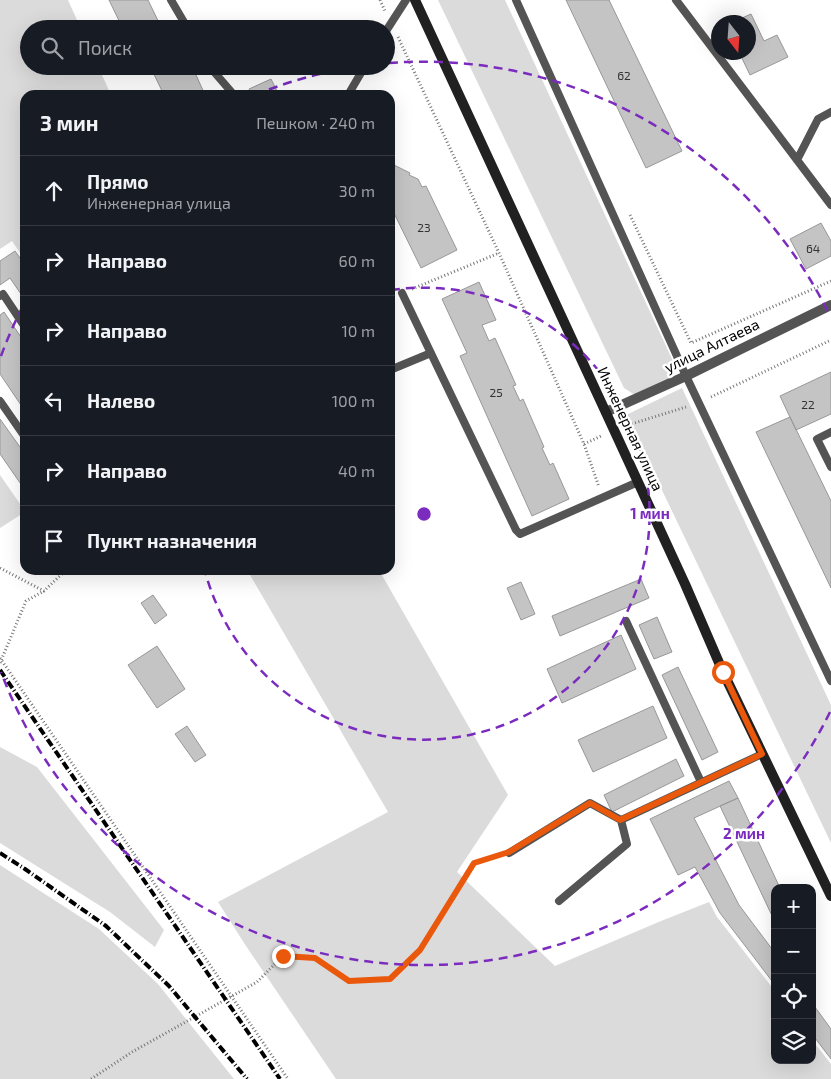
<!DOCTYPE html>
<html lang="ru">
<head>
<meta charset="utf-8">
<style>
	:root { --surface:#171b24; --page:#20242c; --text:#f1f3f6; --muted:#9ea1a6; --line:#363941 }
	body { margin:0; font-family:"Exo 2",sans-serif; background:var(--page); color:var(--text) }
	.controls { position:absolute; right:15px; bottom:15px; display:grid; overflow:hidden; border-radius:10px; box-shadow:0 5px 20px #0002 }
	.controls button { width:45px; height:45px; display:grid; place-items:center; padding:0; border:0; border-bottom:1px solid var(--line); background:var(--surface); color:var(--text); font:25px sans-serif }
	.compass { position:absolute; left:711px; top:15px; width:45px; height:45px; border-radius:50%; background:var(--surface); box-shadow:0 5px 20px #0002; rotate:163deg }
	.stop { position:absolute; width:15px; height:15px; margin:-11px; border:4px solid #ea580c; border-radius:50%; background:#fff }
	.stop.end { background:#ea580c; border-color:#fff; box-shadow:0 1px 5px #0008 }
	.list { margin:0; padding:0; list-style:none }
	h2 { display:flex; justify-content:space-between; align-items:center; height:65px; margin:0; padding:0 20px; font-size:21px }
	h2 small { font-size:16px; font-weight:400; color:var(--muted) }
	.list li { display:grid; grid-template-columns:32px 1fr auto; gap:15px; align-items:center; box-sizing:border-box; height:70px; padding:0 20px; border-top:1px solid var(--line) }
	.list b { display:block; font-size:19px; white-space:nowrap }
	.list p { margin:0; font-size:16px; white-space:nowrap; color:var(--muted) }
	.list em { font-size:16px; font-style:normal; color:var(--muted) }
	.icon { flex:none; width:28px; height:28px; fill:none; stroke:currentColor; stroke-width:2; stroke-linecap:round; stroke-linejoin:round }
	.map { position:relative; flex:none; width:831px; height:1079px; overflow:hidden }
	.search { position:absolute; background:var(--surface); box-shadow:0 5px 20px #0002; left:20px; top:20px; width:375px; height:55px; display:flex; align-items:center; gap:12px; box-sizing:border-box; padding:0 18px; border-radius:28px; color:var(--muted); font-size:19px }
	.panel { position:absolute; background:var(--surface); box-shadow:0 5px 20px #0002; left:20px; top:90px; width:375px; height:485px; border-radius:15px }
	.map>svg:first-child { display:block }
</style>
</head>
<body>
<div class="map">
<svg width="831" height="1079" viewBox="0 0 831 1079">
	<rect width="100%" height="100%" fill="#fff"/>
	<path fill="#dbdbdb" d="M0,0h68l13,29h-52v37h69l13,29h-86v165l-13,-19 -12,8z
		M438,0h67l168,361 -5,21 -33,13 -11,-7z
		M682,388l149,317v138l-205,-428z
		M0,475l25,36v1l-25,16z
		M257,570h122l129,225 -51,77 98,94 106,-45 48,-19 8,15 58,74v69h37v-20l19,24v15h-495l-90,-133 -28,-44 170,-90 -138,-237z
		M0,747l37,20 127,163 -9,17 -45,-35 -110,-69z
		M0,865l99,64 59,55 76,95h-234z"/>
	<path fill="#c4c4c4" stroke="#989898" d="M109,0h39l14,29h-39z
		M566,0h43l73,151 -36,17z
		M751,14l13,27 13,-6 11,22 -38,18 -11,-23h9v-30h-15z
		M150,66h42l13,29h-41z
		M271,79l8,16h-27l-3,-6z
		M390,163l20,10 -1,2 9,4 4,8 4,-1 31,64 -36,18 -31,-63z
		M821,223l10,18v15l-25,13 -16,-30z
		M15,251l10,14v35l-15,-22 -10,7v-24z
		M479,282l17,38 -14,5 7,16 6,-3 21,47 -3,1 7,15 3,-2 21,48 -2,1 8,17 3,-2 16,36 -37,17 -72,-160 7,-3 -25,-54z
		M4,312l21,31v68l-25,-37v-59z
		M831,372v42l-35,16 -16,-34z
		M790,417l41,84v87l-75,-156z
		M0,419l25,35v36l-25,-36z
		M641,579l8,19 -89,38 -8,-20z
		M521,582l14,32 -14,6 -14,-32z
		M153,595l14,20 -12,9 -14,-21z
		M657,617l15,35 -18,7 -15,-34z
		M621,635l15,34 -74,34 -15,-34z
		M157,646l28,43 -28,19 -29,-43z
		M678,667l40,85 -16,8 -40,-85z
		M653,706l14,32 -74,34 -15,-32z
		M187,726l19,29 -11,7 -20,-28z
		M676,759l8,17 -72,36 -8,-17z
		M729,781l9,17 -44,20 45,87 36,48v32l-55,-72 -25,-46 -17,8 -28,-56z
		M738,798l42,90h-5v34l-55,-116z
		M812,1003l19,26v30l-19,-25z"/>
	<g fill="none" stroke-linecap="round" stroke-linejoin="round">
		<path stroke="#767676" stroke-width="3" stroke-dasharray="1 2.5" stroke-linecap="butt" d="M380,0l5,11
			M398,37l101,216 85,191 15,43
			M630,215l61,128 140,-62
			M412,289l87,-36
			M711,397l120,-57
			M625,426l61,-19
			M584,444l17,-8
			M0,568l44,23 22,-21
			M0,658l288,421
			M0,663l26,-62 18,-10
			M91,1079l41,-27 125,-70 26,-26 32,2 34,23 41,-2 30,-29 54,-87 23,-7"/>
		<path stroke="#545454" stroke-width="8" d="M171,0l17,29
			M516,0l170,376 145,305
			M676,0l155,205
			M386,31l20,-31
			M209,66l25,29
			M348,95l17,-29
			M797,160l21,-41 13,-7
			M402,293l114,237 4,4 118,-52
			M0,296l3,-2 22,33
			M390,370l41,-17
			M0,401l25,36
			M831,432l-14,7 14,28
			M626,621l75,161
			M621,820l141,-66
			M509,853l81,-50 31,17 6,24 -68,57"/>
		<path stroke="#545454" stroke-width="10" d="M606,412l80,-36 145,-71"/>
		<path stroke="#212121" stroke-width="10" d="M415,0l199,430 71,154 38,88 108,224"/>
		<path stroke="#000" stroke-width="4" stroke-dasharray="8 2.5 1 2.5" stroke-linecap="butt" d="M0,670l280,409
			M0,853l25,16 81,57 63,60 78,93"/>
	</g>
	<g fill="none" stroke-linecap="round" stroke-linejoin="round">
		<path stroke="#ea580c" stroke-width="6" d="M283,956l32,2 34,23 41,-2 30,-29 54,-87 35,-11 81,-49 30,17 142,-66 -39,-82"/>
	</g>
	<g fill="none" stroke="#7b2cbf" stroke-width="2.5" stroke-dasharray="9 6">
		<path d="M391 290A226 226 0 1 1 205 571"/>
		<path d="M830 712A452 452 0 0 1 1 672M1 356A452 452 0 0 1 25 302M255 95A452 452 0 0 1 361 66M389 63A452 452 0 0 1 830 316"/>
	</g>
	<g text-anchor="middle" stroke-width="5" stroke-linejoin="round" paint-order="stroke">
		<g font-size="12" fill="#313131">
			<text x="624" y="80">62</text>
			<text x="424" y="232">23</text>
			<text x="813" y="253">64</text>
			<text x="496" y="397">25</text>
			<text x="808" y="409">22</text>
		</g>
		<g font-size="15" fill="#000" stroke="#fff">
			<text transform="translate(712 346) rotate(-26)" y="5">улица Алтаева</text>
			<text transform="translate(630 429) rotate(65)" y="5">Инженерная улица</text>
		</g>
	</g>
	<circle cx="424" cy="514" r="8" fill="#7b2cbf" stroke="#fff" stroke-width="2.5"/>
	<g font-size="15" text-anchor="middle" font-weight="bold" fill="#7b2cbf" stroke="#fff" stroke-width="5" stroke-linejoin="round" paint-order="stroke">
		<text x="650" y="519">1 мин</text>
		<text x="744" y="839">2 мин</text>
	</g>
</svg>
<div class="controls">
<button>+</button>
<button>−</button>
<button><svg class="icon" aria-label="locate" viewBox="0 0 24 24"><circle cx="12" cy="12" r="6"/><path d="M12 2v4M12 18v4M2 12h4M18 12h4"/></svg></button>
<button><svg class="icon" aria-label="layers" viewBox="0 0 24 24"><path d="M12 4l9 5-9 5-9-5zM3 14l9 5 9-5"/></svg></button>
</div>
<svg class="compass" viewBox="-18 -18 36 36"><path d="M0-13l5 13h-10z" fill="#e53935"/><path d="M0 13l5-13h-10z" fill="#9ea1a6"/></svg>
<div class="stop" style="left:723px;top:672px"></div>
<div class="stop end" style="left:283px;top:956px"></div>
<div class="search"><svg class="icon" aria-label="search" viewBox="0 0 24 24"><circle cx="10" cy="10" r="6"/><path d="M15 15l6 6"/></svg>Поиск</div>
<section class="panel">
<h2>3 мин<small>Пешком · 240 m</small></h2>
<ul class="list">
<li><svg class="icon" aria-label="ahead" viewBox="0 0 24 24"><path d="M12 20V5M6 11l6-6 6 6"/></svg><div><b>Прямо</b><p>Инженерная улица</p></div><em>30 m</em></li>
<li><svg class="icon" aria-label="right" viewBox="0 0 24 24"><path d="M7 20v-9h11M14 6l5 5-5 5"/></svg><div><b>Направо</b></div><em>60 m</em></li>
<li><svg class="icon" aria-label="right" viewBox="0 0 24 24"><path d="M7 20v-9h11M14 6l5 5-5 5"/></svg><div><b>Направо</b></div><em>10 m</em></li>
<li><svg class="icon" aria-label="left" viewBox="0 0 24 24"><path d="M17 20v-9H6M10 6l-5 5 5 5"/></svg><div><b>Налево</b></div><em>100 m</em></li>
<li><svg class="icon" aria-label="right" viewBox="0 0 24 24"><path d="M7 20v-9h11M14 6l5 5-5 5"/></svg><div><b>Направо</b></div><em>40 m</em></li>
<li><svg class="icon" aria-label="arrive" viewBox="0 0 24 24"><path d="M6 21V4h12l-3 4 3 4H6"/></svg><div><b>Пункт назначения</b></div></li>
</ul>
</section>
</div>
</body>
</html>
